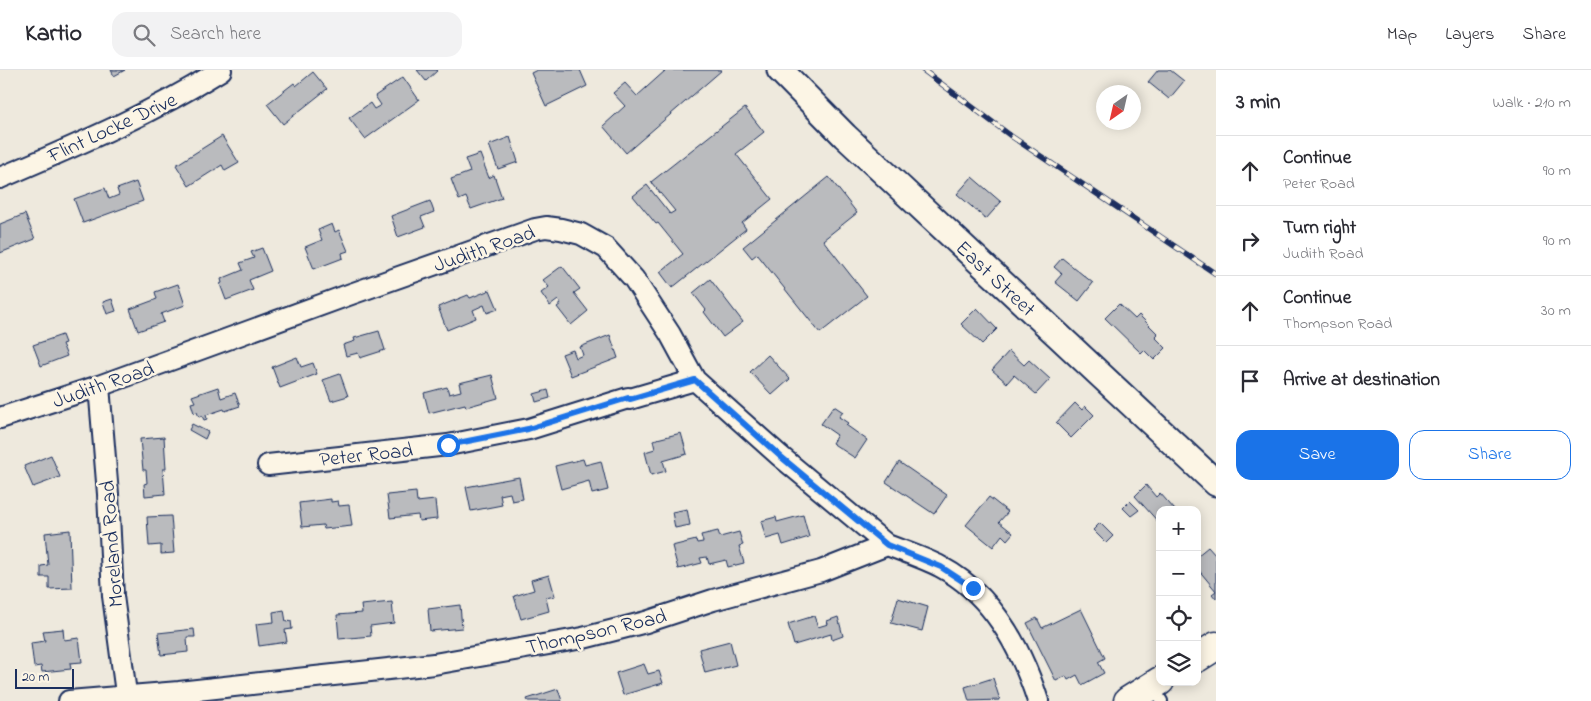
<!DOCTYPE html>
<html lang="en">
<head>
<meta charset="utf-8">
<style>
	:root { --surface:#fff; --page:#f2f2f3; --text:#2b2b33; --muted:#7c7c81; --line:#e1e1e2; --accent:#1a73e8 }
	body { margin:0; font-family:"Indie Flower",sans-serif; background:var(--page); color:var(--text) }
	.controls { position:absolute; right:15px; bottom:15px; display:grid; overflow:hidden; border-radius:10px; box-shadow:0 2px 12px #0003 }
	.controls button { width:45px; height:45px; display:grid; place-items:center; padding:0; border:0; border-bottom:1px solid var(--line); background:var(--surface); color:var(--text); font:25px sans-serif }
	.compass { position:absolute; left:1096px; top:15px; width:45px; height:45px; border-radius:50%; background:var(--surface); box-shadow:0 2px 12px #0003; rotate:214deg }
	.scale { position:absolute; left:15px; bottom:12px; width:59px; box-sizing:border-box; padding-left:5px; border:2px solid #1b2f5e; border-top:0; font-size:14px; line-height:18px; white-space:nowrap; color:#1b2f5e; -webkit-text-stroke:4px #fcf5e5; paint-order:stroke }
	.stop { position:absolute; width:15px; height:15px; margin:-11px; border:4px solid #1a73e8; border-radius:50%; background:#fff }
	.stop.end { background:#1a73e8; border-color:#fff; box-shadow:0 1px 5px #0008 }
	.list { margin:0; padding:0; list-style:none }
	h2 { display:flex; justify-content:space-between; align-items:center; height:65px; margin:0; padding:0 20px; font-size:21px }
	h2 small { font-size:16px; font-weight:400; color:var(--muted) }
	.list li { display:grid; grid-template-columns:32px 1fr auto; gap:15px; align-items:center; box-sizing:border-box; height:70px; padding:0 20px; border-top:1px solid var(--line) }
	.list b { display:block; font-size:19px; white-space:nowrap }
	.list p { margin:0; font-size:16px; white-space:nowrap; color:var(--muted) }
	.list em { font-size:16px; font-style:normal; color:var(--muted) }
	.actions { display:flex; gap:10px; padding:15px 20px }
	.actions a { flex:1; padding:11px 0; border:1px solid var(--accent); border-radius:15px; text-align:center; font-size:18px; color:var(--accent) }
	.actions .main { background:var(--accent); color:#fff }
	.icon { flex:none; width:28px; height:28px; fill:none; stroke:currentColor; stroke-width:2; stroke-linecap:round; stroke-linejoin:round }
	.map { position:relative; flex:none; width:1216px; height:631px; overflow:hidden }
	header { display:flex; align-items:center; gap:30px; box-sizing:border-box; height:70px; padding:0 25px; background:var(--surface); border-bottom:1px solid var(--line) }
	header strong { font-size:24px }
	nav { display:flex; gap:28px; margin-inline-start:auto; font-size:18px }
	.search { width:350px; height:45px; background:var(--page); display:flex; align-items:center; gap:12px; box-sizing:border-box; padding:0 18px; border-radius:15px; color:var(--muted); font-size:19px }
	main { display:flex }
	aside { flex:1; background:var(--surface) }
	.map>svg:first-child { display:block }
</style>
</head>
<body>
<header>
<strong>Kartio</strong>
<div class="search"><svg class="icon" aria-label="search" viewBox="0 0 24 24"><circle cx="10" cy="10" r="6"/><path d="M15 15l6 6"/></svg>Search here</div>
<nav><a>Map</a><a>Layers</a><a>Share</a></nav>
</header>
<main>
<div class="map">
<svg width="1216" height="631" viewBox="0 0 1216 631">
	<rect width="100%" height="100%" fill="#eee9dd"/>
	<filter id="ink" filterUnits="userSpaceOnUse"><feTurbulence type="fractalNoise" baseFrequency=".02" numOctaves="2"/><feDisplacementMap in="SourceGraphic" scale="10" xChannelSelector="R" yChannelSelector="G"/><feConvolveMatrix kernelMatrix="1 2 1 2 8 2 1 2 1" color-interpolation-filters="sRGB"/></filter>
	<g filter="url(#ink)">
		<path fill="#babbbe" stroke="#1b2f5e" d="M111,0h14l-11,6z
			M417,0h21l-12,11z
			M537,0h43l7,16 -41,20 -15,-33z
			M666,0h56l-96,83 -23,-27 22,-20 -12,-13 12,-10 12,13z
			M1158,0h12l14,11 -15,18 -21,-17z
			M313,2l14,17 -44,35 -16,-20 27,-21 2,3z
			M403,7l16,23 -54,39 -16,-21 21,-15 4,6 7,-4 -6,-9z
			M745,38l19,24 -28,22 36,45 -30,24 4,6 -74,59 -12,-16 23,-18 -25,-31 -2,1 -23,-28 14,-11 23,29 5,-3 -24,-29z
			M222,66l17,27 -14,8 -3,-6 -33,21 -13,-21z
			M510,67l8,25 -20,7 -9,-24z
			M480,84l9,24 5,-3 8,23 -31,11 -5,-12 -7,3 -8,-21 19,-7 -5,-13z
			M829,107l28,36 -34,27 44,56 -47,37 -63,-79 -5,4 -9,-11z
			M972,107l29,25 -15,17 -29,-25z
			M136,112l7,19 -60,22 -9,-24 31,-11 4,11 10,-4 -2,-6z
			M430,131l4,11 -13,5 4,10 -27,10 -7,-21z
			M25,144l10,25 -35,14v-29z
			M332,154l3,8 4,-2 9,21 -6,2 1,5 -29,11 -9,-22 17,-7 -4,-10z
			M262,178l9,23 -22,9 4,10 -27,10 -6,-16 2,-1 -1,-4 22,-9 -3,-7 14,-5 -3,-6z
			M1062,188l31,25 -14,18 -24,-19 7,-8 -8,-7z
			M562,196l18,23 -6,4 14,18 -17,14 -14,-18 4,-3 -3,-4 -8,6 -9,-13 8,-6 -6,-7z
			M710,209l33,43 -20,15 -19,-25 2,-2 -13,-17z
			M178,214l7,21 -24,9 3,8 -26,9 -8,-22 27,-10 -2,-7z
			M490,220l8,19 -11,4 -3,-8 -11,5 3,8 -29,12 -9,-23 30,-12 2,3z
			M112,229l4,12 -9,3 -4,-12z
			M1119,234l16,15 4,-4 19,19 -3,3 11,11 -12,12 -10,-10 -3,3 -36,-35z
			M977,238l20,21 -15,15 -21,-20z
			M379,261l6,19 -25,8 -2,-5 -12,3 -3,-11 12,-4 -1,-3z
			M62,265l3,8 -3,1 5,12 -26,10 -8,-21z
			M610,265l8,23 -47,18 -9,-22 11,-4 3,8 7,-3 -3,-8z
			M1009,281l15,14 5,-5 21,19 -14,15 -22,-19 -7,8 -15,-13z
			M768,285l22,24 -18,16 -22,-23z
			M297,287l4,10 12,-4 4,11 -37,14 -8,-21z
			M340,304l8,22 -17,5 -8,-21z
			M492,305l6,23 -32,9 -1,-3 -36,9 -5,-20 23,-6 2,7 12,-3 -2,-8z
			M218,317l3,11 14,-5 5,13 -15,5 -1,-2 -18,6 1,4 -3,1 -2,-4 -3,1 -2,-5 -3,1 -3,-10 4,-1 -3,-6z
			M548,320l2,8 -14,4 -2,-8z
			M1075,333l7,7 3,-4 9,9 -23,23 -15,-15z
			M834,336l9,6 -4,5 9,6 -2,2 21,15 -12,18 -23,-15 5,-8 -16,-11z
			M192,354l16,8 -3,7 -16,-9z
			M681,363l6,21 -24,7 3,10 -15,4 -6,-23 10,-3 -2,-9z
			M164,367l2,32h-3l2,25 -20,2 -1,-12 3,-1 -1,-13h-3l-3,-31z
			M51,385l9,22 -27,10 -9,-21z
			M583,389l2,6 16,-4 7,29 -16,4 -3,-13 -28,8 -6,-23z
			M899,392l48,33 -13,19 -48,-32z
			M519,407l4,22 -11,2 -2,-8 -10,2 2,10 -31,6 -5,-24z
			M1146,415l10,12 4,-4 15,17h-15v14l-25,-28z
			M416,422l1,10 18,-2 2,19 -18,2 -1,-6 -28,3 -3,-23z
			M989,427l19,15 -9,10 14,11 -6,7 -5,-5 -9,12 -27,-22z
			M331,429v3l7,-1 1,5 10,-1 3,21 -28,3 -1,-4 -21,2 -3,-24z
			M1130,431l9,9 -8,6 -8,-8z
			M687,439l3,16 -15,3 -3,-16z
			M803,445l6,22 -26,8 -3,-10 -14,4 -5,-18 15,-4 1,5z
			M171,446l3,37 -13,1v-9l-12,1 -2,-29z
			M1100,453l13,13 -7,7 -13,-13z
			M70,460l2,58 -23,1v-12h-8v-11l7,-1 -3,-32z
			M718,461l2,6 19,-5 4,13 -4,1 5,17 -16,4 -2,-7 -17,4 -2,-7 -7,1 2,5 -24,6 -6,-23 24,-6 1,3 6,-1 -2,-7z
			M1208,477l8,9v43l-4,-5 4,-3 -19,-23v-12z
			M549,505l6,21 -9,2 3,13 -28,8 -7,-23 20,-6 -3,-10z
			M898,528l30,9 -6,24 -31,-8z
			M392,532l2,21 -24,3 1,10 -32,3 -2,-24 25,-2 -1,-8z
			M460,535l2,23 -32,3 -2,-22z
			M1081,539l24,49 -7,4 6,11 -22,12 -5,-10 -9,5 -2,-4 -10,5 -29,-58 10,-5 5,10z
			M284,540l2,12 5,-1 1,8 -7,1 2,12 -28,4 -3,-22 18,-2 -1,-10z
			M814,546l4,11 10,-3 -1,-3 11,-4 5,19 -11,4 -1,-6 -37,11 -6,-21z
			M63,559l1,11 15,-2 3,24 -12,1 1,6 -29,3 -1,-6 -7,1 -3,-24 14,-2 -2,-10z
			M194,559l1,8h-8l1,15 -27,3 -3,-22z
			M730,571l6,24 -31,8 -6,-24z
			M644,594l4,10 11,-3 4,12 -40,12 -7,-22z
			M993,608l7,22 -31,1 -4,-14z
			M558,619l4,12h-34l-1,-2z"/>
		<g fill="none" stroke-linecap="round" stroke-linejoin="round">
			<defs>
				<path id="service" d="M1153,617l9,14"/>
				<path id="minor" d="M0,108c75,-32 151,-64 221,-108
					M99,316l9,108 5,102 14,105
					M0,348l99,-32 252,-92 184,-65 11,-2 15,2 20,5 25,14 28,31 36,55 25,46 85,76 107,89
					M268,395l180,-20 81,-16 99,-31 2,1 65,-19
					M69,631l110,-9 255,-28 149,-26 63,-16 67,-22 108,-29 66,-26c18,7 37,13 54,22 51,27 80,81 97,134"/>
				<path id="tertiary" d="M780,0l65,66 371,347"/>
				<path id="secondary" d="M1197,588l19,-12
					M1128,631l32,-20"/>
			</defs>
			<use href="#service" stroke="#1b2f5e" stroke-width="14"/>
			<use href="#minor" stroke="#1b2f5e" stroke-width="24"/>
			<use href="#tertiary" stroke="#1b2f5e" stroke-width="29"/>
			<use href="#secondary" stroke="#1b2f5e" stroke-width="31"/>
			<use href="#service" stroke="#fcf5e5" stroke-width="10"/>
			<use href="#minor" stroke="#fcf5e5" stroke-width="20"/>
			<use href="#tertiary" stroke="#fcf5e5" stroke-width="25"/>
			<use href="#secondary" stroke="#fcf5e5" stroke-width="28"/>
			<defs>
				<path id="rail" d="M923,0l88,66 205,138"/>
			</defs>
			<use href="#rail" stroke="#1b2f5e" stroke-width="5.5"/>
			<use href="#rail" stroke="#fcf5e5" stroke-width="4" stroke-dasharray="11" stroke-linecap="butt"/>
		</g>
	</g>
	<g fill="none" stroke-linecap="round" stroke-linejoin="round" filter="url(#ink)">
		<path stroke="#1a73e8" stroke-width="6" d="M448,375l80,-16 100,-31 2,1 65,-19 85,76 107,89 54,22 32,21"/>
	</g>
	<g text-anchor="middle" stroke-width="5" stroke-linejoin="round" paint-order="stroke">
		<g font-size="21" fill="#1b2f5e" stroke="#fcf5e5">
			<text transform="translate(112 57) rotate(-25)" y="7">Flint Locke Drive</text>
			<text transform="translate(484 178) rotate(-19)" y="7">Judith Road</text>
			<text transform="translate(996 208) rotate(43)" y="7">East Street</text>
			<text transform="translate(103 314) rotate(-19)" y="7">Judith Road</text>
			<text transform="translate(366 384) rotate(-6)" y="7">Peter Road</text>
			<text transform="translate(111 474) rotate(-94)" y="7">Moreland Road</text>
			<text transform="translate(596 561) rotate(-13)" y="7">Thompson Road</text>
		</g>
	</g>
</svg>
<div class="controls">
<button>+</button>
<button>−</button>
<button><svg class="icon" aria-label="locate" viewBox="0 0 24 24"><circle cx="12" cy="12" r="6"/><path d="M12 2v4M12 18v4M2 12h4M18 12h4"/></svg></button>
<button><svg class="icon" aria-label="layers" viewBox="0 0 24 24"><path d="M12 4l9 5-9 5-9-5zM3 14l9 5 9-5"/></svg></button>
</div>
<svg class="compass" viewBox="-18 -18 36 36"><path d="M0-13l5 13h-10z" fill="#e53935"/><path d="M0 13l5-13h-10z" fill="#7c7c81"/></svg>
<div class="scale">20 m</div>
<div class="stop" style="left:448px;top:375px"></div>
<div class="stop end" style="left:973px;top:518px"></div>
</div>
<aside>
<h2>3 min<small>Walk · 210 m</small></h2>
<ul class="list">
<li><svg class="icon" aria-label="ahead" viewBox="0 0 24 24"><path d="M12 20V5M6 11l6-6 6 6"/></svg><div><b>Continue</b><p>Peter Road</p></div><em>90 m</em></li>
<li><svg class="icon" aria-label="right" viewBox="0 0 24 24"><path d="M7 20v-9h11M14 6l5 5-5 5"/></svg><div><b>Turn right</b><p>Judith Road</p></div><em>90 m</em></li>
<li><svg class="icon" aria-label="ahead" viewBox="0 0 24 24"><path d="M12 20V5M6 11l6-6 6 6"/></svg><div><b>Continue</b><p>Thompson Road</p></div><em>30 m</em></li>
<li><svg class="icon" aria-label="arrive" viewBox="0 0 24 24"><path d="M6 21V4h12l-3 4 3 4H6"/></svg><div><b>Arrive at destination</b></div></li>
</ul>
<div class="actions"><a class="main">Save</a><a>Share</a></div>
</aside>
</main>
</body>
</html>
